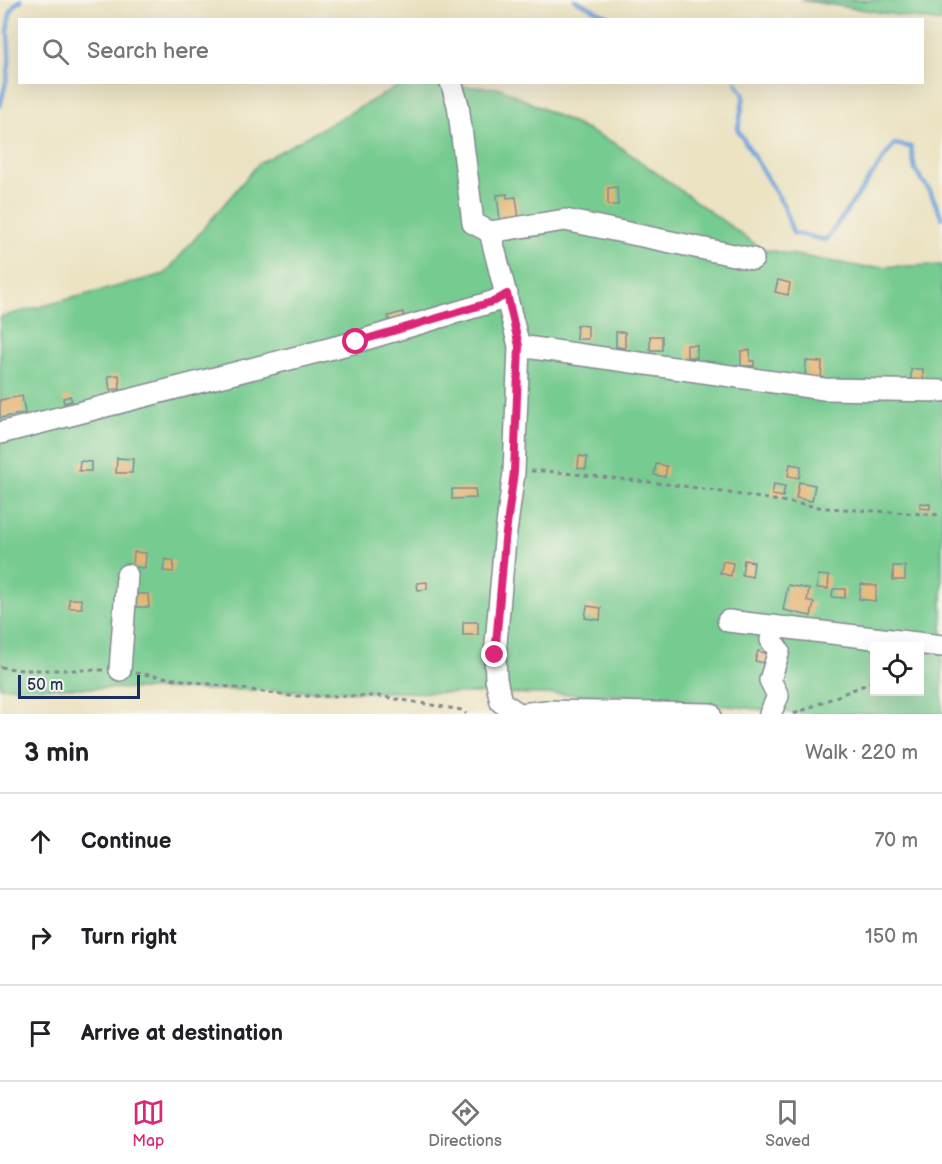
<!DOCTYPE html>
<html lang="en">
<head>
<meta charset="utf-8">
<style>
	:root { --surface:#fff; --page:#f6f6f6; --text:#202124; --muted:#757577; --line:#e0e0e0; --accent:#db2777 }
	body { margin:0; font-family:"Balsamiq Sans",sans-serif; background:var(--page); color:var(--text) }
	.controls { position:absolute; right:18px; bottom:18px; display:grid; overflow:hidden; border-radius:0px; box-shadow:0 6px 24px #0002 }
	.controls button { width:54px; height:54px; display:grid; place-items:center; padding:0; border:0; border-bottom:2px solid var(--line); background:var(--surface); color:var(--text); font:30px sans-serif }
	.scale { position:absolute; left:18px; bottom:15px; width:122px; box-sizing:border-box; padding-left:6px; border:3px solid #1b2f5e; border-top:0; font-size:16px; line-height:21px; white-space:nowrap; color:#1b2f5e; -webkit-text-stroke:4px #f7f3e8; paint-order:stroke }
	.stop { position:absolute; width:18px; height:18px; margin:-14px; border:4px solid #db2777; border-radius:50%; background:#fff }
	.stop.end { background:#db2777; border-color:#fff; box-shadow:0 2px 6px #0008 }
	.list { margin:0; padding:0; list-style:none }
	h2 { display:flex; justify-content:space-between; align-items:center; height:78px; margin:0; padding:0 24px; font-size:26px }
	h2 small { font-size:20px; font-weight:400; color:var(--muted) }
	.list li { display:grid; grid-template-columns:39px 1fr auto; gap:18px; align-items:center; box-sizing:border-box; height:96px; padding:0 24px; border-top:2px solid var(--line) }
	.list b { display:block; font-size:22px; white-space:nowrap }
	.list em { font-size:20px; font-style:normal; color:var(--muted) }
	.icon { flex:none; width:33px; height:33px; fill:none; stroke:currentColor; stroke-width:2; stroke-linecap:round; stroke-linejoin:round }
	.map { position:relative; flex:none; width:942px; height:714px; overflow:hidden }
	.search { position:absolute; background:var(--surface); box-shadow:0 6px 24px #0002; left:18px; right:18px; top:18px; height:66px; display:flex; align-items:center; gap:15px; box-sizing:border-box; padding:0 21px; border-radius:0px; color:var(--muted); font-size:22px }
	.sheet { height:366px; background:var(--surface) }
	nav { display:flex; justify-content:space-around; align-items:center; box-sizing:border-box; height:84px; border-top:2px solid var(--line); background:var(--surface); font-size:16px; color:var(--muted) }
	nav a { display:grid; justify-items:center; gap:3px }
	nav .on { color:var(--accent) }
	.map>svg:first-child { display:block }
</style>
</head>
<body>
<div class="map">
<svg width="942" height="714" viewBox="0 0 942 714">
	<rect width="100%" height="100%" fill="#f7f3e8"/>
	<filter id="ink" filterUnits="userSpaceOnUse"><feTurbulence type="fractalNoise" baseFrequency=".0167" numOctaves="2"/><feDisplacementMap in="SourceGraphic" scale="12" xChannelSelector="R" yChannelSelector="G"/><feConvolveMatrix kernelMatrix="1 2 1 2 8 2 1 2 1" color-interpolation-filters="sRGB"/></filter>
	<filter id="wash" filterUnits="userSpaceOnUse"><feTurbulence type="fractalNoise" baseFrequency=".008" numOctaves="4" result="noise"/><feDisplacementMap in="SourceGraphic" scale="24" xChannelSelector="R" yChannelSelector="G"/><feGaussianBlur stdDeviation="1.35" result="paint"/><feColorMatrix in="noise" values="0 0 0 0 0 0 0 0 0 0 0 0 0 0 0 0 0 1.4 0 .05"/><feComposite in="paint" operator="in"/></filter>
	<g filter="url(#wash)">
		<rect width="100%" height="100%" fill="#ebe3c2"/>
		<path fill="#76cb90" stroke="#487d77" stroke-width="1.5" fill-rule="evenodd" d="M801,0h141v22z
			M402,84l98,4 116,56 146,105 101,18 79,-2v449h-137l-183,-19 -622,-8v-370l165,-43 94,-111zM874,646h46v46h-46z"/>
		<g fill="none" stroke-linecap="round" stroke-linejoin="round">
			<path stroke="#6ca1d9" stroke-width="4.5" d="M575,0l41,20
				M736,82l8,13 -6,35 46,76 9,27 33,7 68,-96 17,3 4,23 15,21 12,27
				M0,106c3,-13 8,-28 9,-42 2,-22 -9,-51 12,-64"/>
		</g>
		<g id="blocks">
			<path fill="#e6b371" d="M617,187l1,18h-10v-17z
				M507,194v4l9,-1 3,22 -19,2 -3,-26z
				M778,280l12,3 -2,12 -13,-3z
				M403,312l2,9 -14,5 -3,-10z
				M577,325l11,1v13h-12z
				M616,332h9v16l-9,-1z
				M650,336h12v14h-12z
				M687,345h10v13l-10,-1z
				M750,350v11h4v5h-13v-15z
				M806,361l16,1 -1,18 -16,-1z
				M911,369h12v15h-12z
				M119,375l1,14 -10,1 -2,-14z
				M22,396l3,17 -25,5v-18z
				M70,396l2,5 -8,2 -1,-5z
				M579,456l8,1 -1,12 -8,-1z
				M117,458l16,1 -1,14h-16z
				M80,461l11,1v9h-12z
				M656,464l11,2 -2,11 -11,-2z
				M790,464l11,2 -2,12 -11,-2z
				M799,482l16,3 -3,16 -16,-3z
				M774,484l11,2 -2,11 -11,-2z
				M452,489h23l1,9 -24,1z
				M920,503l10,1v5l-10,-1z
				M134,552l12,1 -1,15 -12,-1z
				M165,559l9,2 -1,11 -10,-1z
				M744,560l10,2 -2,15 -10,-2z
				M723,561l10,2 -2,13 -11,-3z
				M893,566h12v14h-12z
				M818,575l11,1 -1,13 -11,-1z
				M427,582v7l-9,1 -1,-7z
				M861,584l16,2 -2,15 -16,-2z
				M788,585l21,4 -2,12 7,2 -3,13 -28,-6z
				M833,589h12v9l-13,-1z
				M135,594h13l1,13h-14z
				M69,599h12l1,9h-13z
				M587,606l14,2 -1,12 -15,-2z
				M463,622h15v13h-15z
				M758,651l12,3 -2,10 -13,-3z"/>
		</g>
	</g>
	<g filter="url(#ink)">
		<use href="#blocks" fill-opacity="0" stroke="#838990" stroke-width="1.5"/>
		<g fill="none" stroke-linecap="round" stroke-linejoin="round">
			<defs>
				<path id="minor" d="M451,82l7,23 15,118 17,9
					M753,259l-188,-39 -75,12 29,114 305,43 118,2
					M519,346l-5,126 -9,68 -10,115 1,24 5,23 18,12
					M0,433l356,-91 139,-41 12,-7
					M728,621l214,25
					M120,670l7,-95
					M521,714l25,-3 164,3
					M770,714l8,-18 -8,-16 9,-29 -8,-11 3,-13"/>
			</defs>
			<use href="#minor" stroke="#838990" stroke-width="24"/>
			<path stroke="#838990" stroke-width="3" stroke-dasharray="4.5 4.5" stroke-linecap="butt" d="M531,471h16l137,15 141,22 117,7
				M0,667l22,3h81
				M136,673l154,23h89l83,14 4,4
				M794,714l80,-33"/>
			<use href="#minor" stroke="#fff" stroke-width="21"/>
		</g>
	</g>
	<g fill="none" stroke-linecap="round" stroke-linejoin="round" filter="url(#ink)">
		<path stroke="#db2777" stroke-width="8" d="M356,342l139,-41 12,-7 12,52 -5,126 -9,68 -10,115"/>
	</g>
</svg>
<div class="controls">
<button><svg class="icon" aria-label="locate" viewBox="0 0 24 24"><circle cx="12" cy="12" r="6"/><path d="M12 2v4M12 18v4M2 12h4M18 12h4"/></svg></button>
</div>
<div class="scale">50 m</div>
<div class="stop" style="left:356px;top:342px"></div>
<div class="stop end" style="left:495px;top:655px"></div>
<div class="search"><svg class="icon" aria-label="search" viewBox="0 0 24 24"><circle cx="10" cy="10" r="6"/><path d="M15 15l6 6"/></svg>Search here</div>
</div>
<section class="sheet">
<h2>3 min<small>Walk · 220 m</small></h2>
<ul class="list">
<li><svg class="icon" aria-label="ahead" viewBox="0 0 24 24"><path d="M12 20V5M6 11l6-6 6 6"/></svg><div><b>Continue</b></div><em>70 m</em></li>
<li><svg class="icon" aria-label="right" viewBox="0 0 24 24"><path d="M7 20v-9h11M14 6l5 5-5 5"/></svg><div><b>Turn right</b></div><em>150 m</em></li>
<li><svg class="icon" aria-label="arrive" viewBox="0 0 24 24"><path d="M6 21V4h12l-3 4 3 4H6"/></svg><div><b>Arrive at destination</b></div></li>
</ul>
</section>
<nav>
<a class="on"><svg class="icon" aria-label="map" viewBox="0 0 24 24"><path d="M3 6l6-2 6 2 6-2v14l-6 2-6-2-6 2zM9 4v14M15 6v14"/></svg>Map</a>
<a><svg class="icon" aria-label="directions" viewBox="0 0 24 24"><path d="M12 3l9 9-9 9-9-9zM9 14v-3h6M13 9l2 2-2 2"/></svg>Directions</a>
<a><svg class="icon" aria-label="saved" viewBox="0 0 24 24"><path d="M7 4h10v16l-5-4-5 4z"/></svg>Saved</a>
</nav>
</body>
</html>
